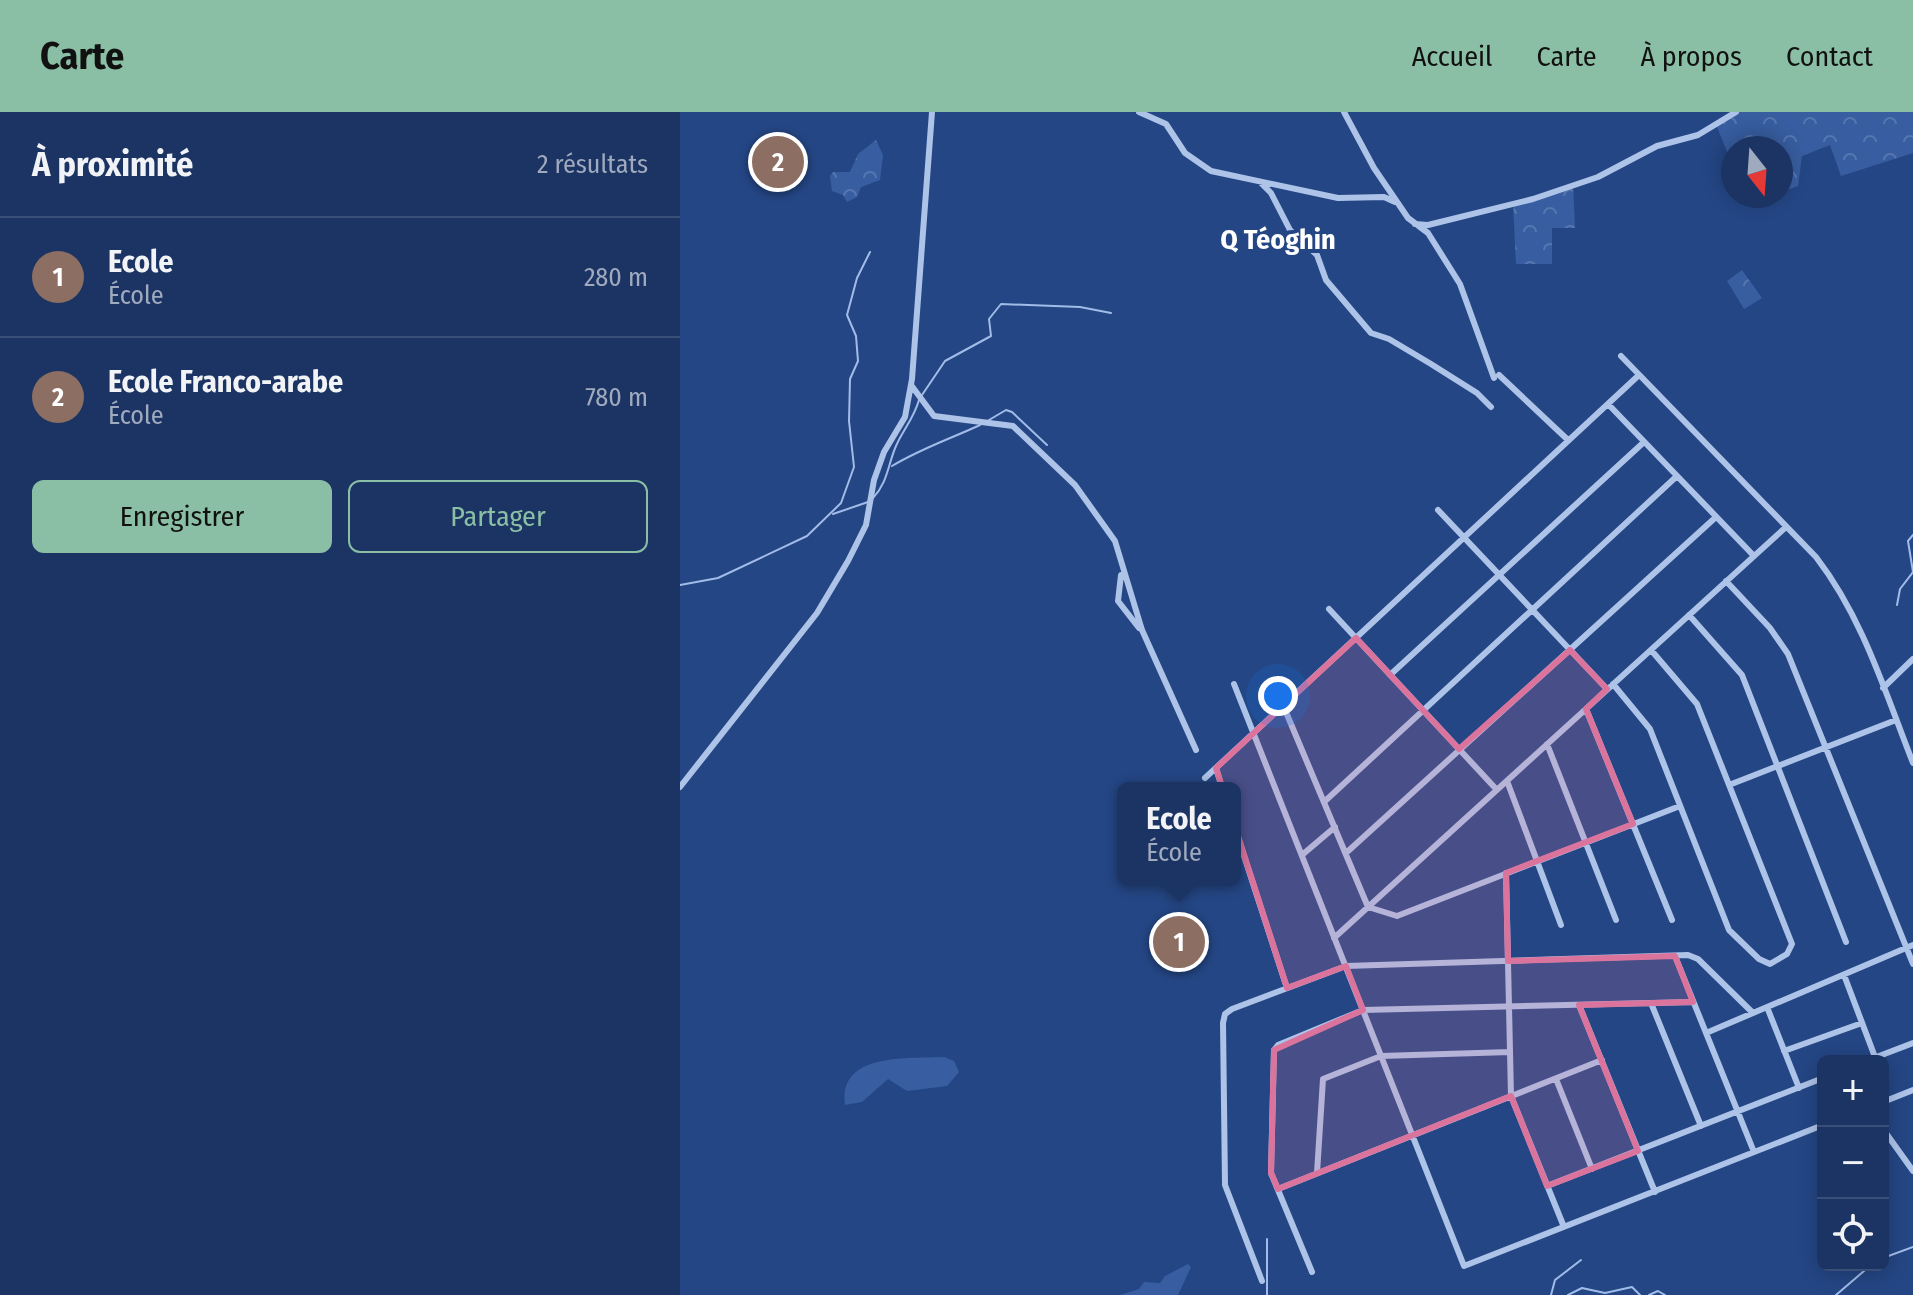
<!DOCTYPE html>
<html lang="fr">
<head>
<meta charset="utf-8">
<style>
	:root { --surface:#1b3463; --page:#243c69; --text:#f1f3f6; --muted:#a0aabe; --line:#394f78; --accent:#8abfa5 }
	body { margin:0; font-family:"Fira Sans Condensed",sans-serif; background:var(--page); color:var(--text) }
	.controls { position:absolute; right:24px; bottom:24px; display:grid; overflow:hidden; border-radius:12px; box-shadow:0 4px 20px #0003 }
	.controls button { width:72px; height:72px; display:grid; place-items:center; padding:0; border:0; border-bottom:2px solid var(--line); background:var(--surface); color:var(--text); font:40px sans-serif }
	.compass { position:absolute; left:1041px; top:24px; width:72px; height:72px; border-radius:50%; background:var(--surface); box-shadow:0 4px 20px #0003; rotate:163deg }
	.you { position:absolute; left:598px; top:584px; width:28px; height:28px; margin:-20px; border:6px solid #fff; border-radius:50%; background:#1a73e8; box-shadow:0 0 0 12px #1a73e833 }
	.badge { display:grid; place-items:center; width:52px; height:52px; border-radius:50%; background:var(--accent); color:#fff; font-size:26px; font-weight:700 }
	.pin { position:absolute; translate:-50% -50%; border:4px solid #fff; box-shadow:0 2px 8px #0006 }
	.popup { position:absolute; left:437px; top:670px; width:124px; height:104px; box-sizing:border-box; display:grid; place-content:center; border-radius:12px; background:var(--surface); filter:drop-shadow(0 2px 6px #0005); font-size:26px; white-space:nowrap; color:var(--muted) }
	.popup b { font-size:30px; color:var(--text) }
	.popup::after { content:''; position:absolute; left:50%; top:100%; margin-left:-16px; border:16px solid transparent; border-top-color:var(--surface) }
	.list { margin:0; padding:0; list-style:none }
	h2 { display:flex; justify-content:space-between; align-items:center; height:104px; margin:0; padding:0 32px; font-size:34px }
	h2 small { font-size:26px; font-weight:400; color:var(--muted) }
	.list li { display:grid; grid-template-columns:52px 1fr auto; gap:24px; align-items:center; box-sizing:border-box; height:120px; padding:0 32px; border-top:2px solid var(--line) }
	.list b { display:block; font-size:30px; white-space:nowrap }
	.list p { margin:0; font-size:26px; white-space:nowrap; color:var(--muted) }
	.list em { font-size:26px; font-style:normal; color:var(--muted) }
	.actions { display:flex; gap:16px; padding:24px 32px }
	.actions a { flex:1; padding:18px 0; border:2px solid var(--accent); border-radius:12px; text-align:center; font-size:28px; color:var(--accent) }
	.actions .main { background:var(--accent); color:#111 }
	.icon { flex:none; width:44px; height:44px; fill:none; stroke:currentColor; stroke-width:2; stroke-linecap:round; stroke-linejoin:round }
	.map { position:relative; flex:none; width:1233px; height:1183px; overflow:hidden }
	header { display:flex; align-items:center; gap:48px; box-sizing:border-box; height:112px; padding:0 40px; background:var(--accent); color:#111 }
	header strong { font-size:38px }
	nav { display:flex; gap:44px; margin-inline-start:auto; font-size:28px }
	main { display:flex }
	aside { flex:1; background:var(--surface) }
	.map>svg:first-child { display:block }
</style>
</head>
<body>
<header>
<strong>Carte</strong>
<nav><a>Accueil</a><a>Carte</a><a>À propos</a><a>Contact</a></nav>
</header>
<main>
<aside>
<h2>À proximité<small>2 résultats</small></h2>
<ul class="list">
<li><span class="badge" style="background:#8d6e63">1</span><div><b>Ecole</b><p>École</p></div><em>280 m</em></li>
<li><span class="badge" style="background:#8d6e63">2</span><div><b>Ecole Franco-arabe</b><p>École</p></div><em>780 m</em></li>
</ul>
<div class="actions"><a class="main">Enregistrer</a><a>Partager</a></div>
</aside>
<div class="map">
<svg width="1233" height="1183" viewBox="0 0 1233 1183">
	<defs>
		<pattern id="forest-crowns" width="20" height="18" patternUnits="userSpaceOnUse" patternTransform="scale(2)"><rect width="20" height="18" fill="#385ea1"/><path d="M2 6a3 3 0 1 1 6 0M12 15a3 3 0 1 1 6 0" fill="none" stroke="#5676af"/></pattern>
	</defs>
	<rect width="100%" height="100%" fill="#244684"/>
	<path fill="#385ea1" d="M264,945l10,4 5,11 -12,14 -40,5 -19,-12 -26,23 -17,3c-7,-53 63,-46 99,-48z
		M508,1152l3,3 -13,28h-58l19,-6 5,-7 16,1 5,-7z"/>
	<path fill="url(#forest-crowns)" d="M1056,0h177v41l-72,23 -11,-31 -28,11 -4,30 -17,6v-44h-48v18l-18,-44z
		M196,28l7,15 -3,25 -19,7 -4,10 -10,5 -4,-7 -11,-4 -2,-15 3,-4h17l8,-18z
		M893,73l2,43h-23v36h-36l-3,-61z
		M1062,158l20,28 -18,11 -17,-28z"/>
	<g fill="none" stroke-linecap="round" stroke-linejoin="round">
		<path stroke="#a2bce9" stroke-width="2" d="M242,283l23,-34 46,-25 -2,-17 12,-15 79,3 31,6
			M309,308l17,-10 6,2 35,33
			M212,354c30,-18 58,-27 88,-41
			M193,386c15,-16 15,-34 23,-52 7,-16 18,-28 23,-46
			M153,402l35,-12
			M0,473l38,-7 89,-42 34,-33 13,-36 -5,-46 1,-42 8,-18 -2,-25 -9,-21 10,-37 13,-26
			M1217,493l3,-16 13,-17 -5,-31 5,-6
			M1203,1146l30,-11
			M587,1183v-56
			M871,1183l4,-15 26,-20
			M888,1183l14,-7 23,5 27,-6 8,8
			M969,1183l9,-4 7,4
			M1156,1183l35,-30"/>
		<path stroke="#adc3e8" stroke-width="6" d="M459,0l27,12 19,29 26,18 127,27 46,-1 11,5
			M664,0l30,56 34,50 20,15 32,51 34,94
			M581,71l10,10 19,37 27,25 9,25 45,53 18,6 42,25 46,29 14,14
			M735,112l13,1 105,-26 65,-22 59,-31 41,-11 38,-23
			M941,244l195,201c47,61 69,135 97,206
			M819,263l69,65
			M231,273l23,31 79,10 62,59 40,56 27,89 54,120
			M928,292l146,152
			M758,398l169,179
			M441,463l-3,26 21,27
			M1046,469l44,47 18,26 125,310
			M649,497l168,181
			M1009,503l53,60 104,267
			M710,563l254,-233
			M554,572l230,582 359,-141
			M933,572l37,45 79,201 30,29 11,5 17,-10 5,-10 -95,-240 -46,-54
			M1203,576l30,-29
			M603,593l85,202 29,9 283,-110
			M906,597l86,211
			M867,632l69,176
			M536,656l6,20
			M525,666l434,-403
			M827,669l54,144
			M1049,673l167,-65
			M0,675l137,-174 31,-52 18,-36 8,-45 10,-28 21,-35 7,-38 20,-267
			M644,690l353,-326
			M555,716l52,160
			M666,741l370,-336
			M622,743l33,-28
			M826,761l5,223 53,131
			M654,826l452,-411
			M995,844l79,196
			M1164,863l31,82
			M971,891l50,123
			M899,893l76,187
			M1087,895l32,81
			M1026,921l207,-88
			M1104,939l78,-28
			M1186,949l47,-18
			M876,967l36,90
			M1203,990l30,-12
			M1203,1017l30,42
			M637,1061l6,-94 58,-23 129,-4
			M867,1074l276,-108
			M598,1077l324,-129
			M632,1160l-41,-99 3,-123 4,-5 85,-35 330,-8
			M582,1169l-37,-96 -2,-162 2,-9 7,-5 114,-43 342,-11 10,4 55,54"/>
	</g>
	<path fill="#da749d" fill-opacity="0.2" stroke="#da749d" stroke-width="6" stroke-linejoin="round" d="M676,526l103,111 111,-99 37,39 -21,20 47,115 -127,49 2,88 167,-5 18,46 -114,3 59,146 -91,35 -36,-90 -233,93 -7,-16 3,-123 89,-40 -17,-44 -59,22 -71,-220z"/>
	<g text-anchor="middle" stroke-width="8" stroke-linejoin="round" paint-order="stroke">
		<g font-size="28" font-weight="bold" fill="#fff" stroke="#244684">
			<text x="598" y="137">Q Téoghin</text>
		</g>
	</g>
</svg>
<div class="controls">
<button>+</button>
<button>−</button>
<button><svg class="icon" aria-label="locate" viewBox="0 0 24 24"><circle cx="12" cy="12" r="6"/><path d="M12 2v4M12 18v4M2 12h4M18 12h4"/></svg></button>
</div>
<svg class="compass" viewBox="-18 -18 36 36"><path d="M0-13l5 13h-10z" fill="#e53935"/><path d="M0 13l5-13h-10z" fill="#a0aabe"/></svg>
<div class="you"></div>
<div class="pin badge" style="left:499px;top:830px;background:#8d6e63">1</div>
<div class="popup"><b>Ecole</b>École</div>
<div class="pin badge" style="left:98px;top:50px;background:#8d6e63">2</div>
</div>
</main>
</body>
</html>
